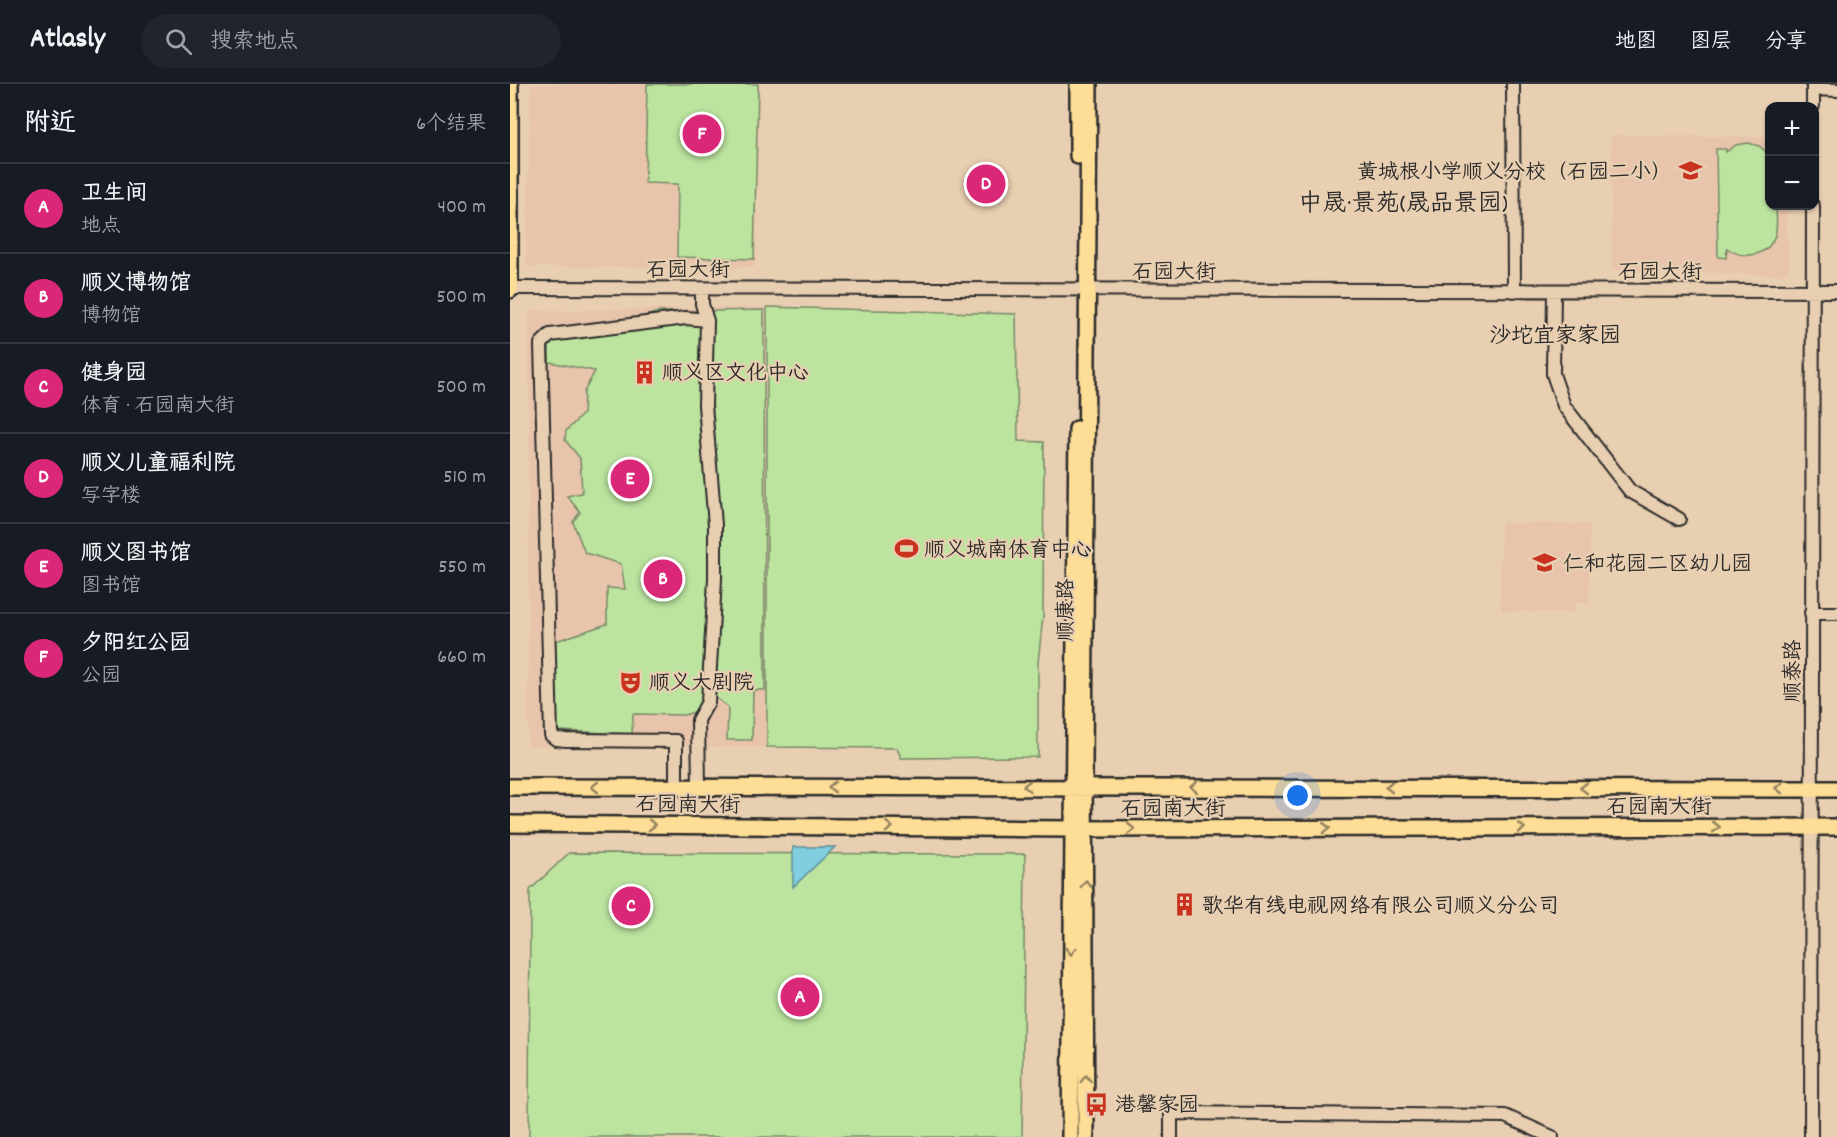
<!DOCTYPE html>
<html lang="zh">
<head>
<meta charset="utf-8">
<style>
	:root { --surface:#171b24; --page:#20242c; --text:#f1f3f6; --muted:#9ea1a6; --line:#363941; --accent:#db2777 }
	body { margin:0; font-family:Dekko,"LXGW WenKai TC",sans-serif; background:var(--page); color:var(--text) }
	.controls { position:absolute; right:18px; top:18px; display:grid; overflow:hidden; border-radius:12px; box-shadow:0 2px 4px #0004 }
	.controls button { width:54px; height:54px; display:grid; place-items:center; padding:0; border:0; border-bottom:2px solid var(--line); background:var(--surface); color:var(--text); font:30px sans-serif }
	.you { position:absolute; left:788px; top:712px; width:21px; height:21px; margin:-15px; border:4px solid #fff; border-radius:50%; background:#1a73e8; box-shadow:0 0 0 9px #1a73e833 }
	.badge { display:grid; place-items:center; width:39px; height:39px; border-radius:50%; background:var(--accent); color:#fff; font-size:20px; font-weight:700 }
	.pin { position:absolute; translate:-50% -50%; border:3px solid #fff; box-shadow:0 2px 6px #0006 }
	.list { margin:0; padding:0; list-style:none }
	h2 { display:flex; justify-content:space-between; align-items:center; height:78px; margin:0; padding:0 24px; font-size:26px }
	h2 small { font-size:20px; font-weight:400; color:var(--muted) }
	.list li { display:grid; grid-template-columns:39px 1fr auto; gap:18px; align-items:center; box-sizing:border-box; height:90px; padding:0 24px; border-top:2px solid var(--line) }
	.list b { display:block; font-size:22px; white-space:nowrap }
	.list p { margin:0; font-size:20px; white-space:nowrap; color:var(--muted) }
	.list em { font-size:20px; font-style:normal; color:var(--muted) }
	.icon { flex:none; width:33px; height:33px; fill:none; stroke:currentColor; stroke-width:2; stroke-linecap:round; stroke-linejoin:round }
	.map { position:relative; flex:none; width:1327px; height:1053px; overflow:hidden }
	header { display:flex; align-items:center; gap:36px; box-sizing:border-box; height:84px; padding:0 30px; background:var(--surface); border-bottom:2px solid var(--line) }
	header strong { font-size:28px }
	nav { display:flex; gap:33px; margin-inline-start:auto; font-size:21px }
	.search { width:420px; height:54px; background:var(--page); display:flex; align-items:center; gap:15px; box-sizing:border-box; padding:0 21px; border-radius:33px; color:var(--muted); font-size:22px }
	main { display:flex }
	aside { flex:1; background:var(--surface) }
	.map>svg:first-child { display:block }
</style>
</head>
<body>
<header>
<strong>Atlasly</strong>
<div class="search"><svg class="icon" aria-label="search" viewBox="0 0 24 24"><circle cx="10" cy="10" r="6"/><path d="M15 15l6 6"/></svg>搜索地点</div>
<nav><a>地图</a><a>图层</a><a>分享</a></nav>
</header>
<main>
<aside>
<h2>附近<small>6个结果</small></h2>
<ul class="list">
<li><span class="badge">A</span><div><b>卫生间</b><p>地点</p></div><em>400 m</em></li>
<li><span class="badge">B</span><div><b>顺义博物馆</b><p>博物馆</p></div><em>500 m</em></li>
<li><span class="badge">C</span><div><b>健身园</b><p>体育 · 石园南大街</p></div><em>500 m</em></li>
<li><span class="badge">D</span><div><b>顺义儿童福利院</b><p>写字楼</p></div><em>510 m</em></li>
<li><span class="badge">E</span><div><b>顺义图书馆</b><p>图书馆</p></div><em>550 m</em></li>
<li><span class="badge">F</span><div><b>夕阳红公园</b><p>公园</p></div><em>660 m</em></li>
</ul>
</aside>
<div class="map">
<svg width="1327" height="1053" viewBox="0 0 1327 1053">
	<rect width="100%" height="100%" fill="#e9cfb1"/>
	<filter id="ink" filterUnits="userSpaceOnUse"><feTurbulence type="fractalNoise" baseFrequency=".0167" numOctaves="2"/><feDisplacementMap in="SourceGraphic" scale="12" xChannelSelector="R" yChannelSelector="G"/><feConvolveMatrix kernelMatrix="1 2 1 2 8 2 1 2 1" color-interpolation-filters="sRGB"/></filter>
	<g filter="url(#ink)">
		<path fill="#e8c4ac" d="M21,0h229l-5,183h-229z
			M1101,51l158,2 1,69h16l3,64 -8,5 -169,-5z
			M257,223v440l-239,-1 1,-435z
			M991,439l89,1 -1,79h-14v10l-72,-2 -3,-6z"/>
		<path fill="#bce49f" stroke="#748865" stroke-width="1.5" d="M137,0h111l-4,175 -77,-2 1,-73 -33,-1z
			M1238,59l11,3 10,8 1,52h6c0,9 2,20 -1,29 -7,22 -32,25 -48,13l-1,10 -8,-1 -2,-108h10v3l10,-7z
			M257,223l249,7 2,127 26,1 -1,174 -5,47v94l-137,1 -4,-10 -130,-1z
			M254,226l1,380h-12l-1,50h-25l1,-33 -12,-9 -12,4 -6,9 -14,4 -51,-1 -1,20 -73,-3 -4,-5 -2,-84 54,-18v-36l18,1 -4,-25 -36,-11 -12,-31 7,-10 -13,-16 15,-3 -2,-35 -15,-18 1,-9 17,-17 1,-22 11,-21 -46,-9v-21l110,-29z
			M59,769l456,1 -3,283h-493l1,-247z"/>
		<path fill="#80cedf" stroke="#5e8d97" stroke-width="1.5" d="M283,763h42l-42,40z"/>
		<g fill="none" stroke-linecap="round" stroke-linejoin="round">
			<defs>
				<path id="minor" d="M1003,0l1,207
					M1303,5l24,1
					M1303,22v-22
					M0,204l1327,3
					M1044,207l-1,83 11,32 66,85 49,28
					M1301,529h26
					M166,703v-46l-110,-1 -10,-1 -5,-4 -10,-391 9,-9 136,-17 21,2
					M189,703l-1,-67 10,-18 7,-123v-54l-10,-120 2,-84 -5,-17v-15
					M661,1053v-24l334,3 47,21
					M1301,1053l2,-931"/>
				<path id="major" d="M568,72v-72
					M0,206v-206
					M0,703l1327,2
					M0,740l562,5 765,-2
					M560,1053l7,-708
					M576,1053l-2,-372 5,-681"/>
			</defs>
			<use href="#minor" stroke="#2b2b2b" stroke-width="16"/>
			<use href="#major" stroke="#2b2b2b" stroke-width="20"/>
			<use href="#minor" stroke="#e9cfb1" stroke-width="12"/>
			<use href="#major" stroke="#fedd96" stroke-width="15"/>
		</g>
		<defs><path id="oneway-chevron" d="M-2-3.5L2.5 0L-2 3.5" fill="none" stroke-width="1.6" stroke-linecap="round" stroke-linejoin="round" transform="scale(1.5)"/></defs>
		<g stroke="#948460">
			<use href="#oneway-chevron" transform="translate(517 702) rotate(180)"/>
			<use href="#oneway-chevron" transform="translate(85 703) rotate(-180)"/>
			<use href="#oneway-chevron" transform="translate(322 703) rotate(180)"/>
			<use href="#oneway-chevron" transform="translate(684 703) rotate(-180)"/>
			<use href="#oneway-chevron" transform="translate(879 703) rotate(-180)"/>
			<use href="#oneway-chevron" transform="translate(1074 704) rotate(-180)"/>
			<use href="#oneway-chevron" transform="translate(1269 704) rotate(-180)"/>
			<use href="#oneway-chevron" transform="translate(142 741) rotate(1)"/>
			<use href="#oneway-chevron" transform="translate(379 743) rotate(1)"/>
			<use href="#oneway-chevron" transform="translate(1206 743)"/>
			<use href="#oneway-chevron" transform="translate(816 744)"/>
			<use href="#oneway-chevron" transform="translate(1011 744)"/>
			<use href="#oneway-chevron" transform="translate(621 745)"/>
			<use href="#oneway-chevron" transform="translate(576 800) rotate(-90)"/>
			<use href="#oneway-chevron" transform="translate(561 867) rotate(90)"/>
			<use href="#oneway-chevron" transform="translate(576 995) rotate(-90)"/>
		</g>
	</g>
	<defs>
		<symbol id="school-bare" viewBox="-9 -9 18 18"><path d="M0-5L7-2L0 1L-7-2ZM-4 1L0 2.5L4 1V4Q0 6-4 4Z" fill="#c8321e" stroke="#e9cfb1" stroke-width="2.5" paint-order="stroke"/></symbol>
		<symbol id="building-bare" viewBox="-9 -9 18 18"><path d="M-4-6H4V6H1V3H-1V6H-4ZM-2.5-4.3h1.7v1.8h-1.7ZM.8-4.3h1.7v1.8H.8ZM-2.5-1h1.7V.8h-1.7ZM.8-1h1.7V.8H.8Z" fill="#c8321e" stroke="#e9cfb1" stroke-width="2.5" paint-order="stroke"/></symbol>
		<symbol id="stadium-bare" viewBox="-9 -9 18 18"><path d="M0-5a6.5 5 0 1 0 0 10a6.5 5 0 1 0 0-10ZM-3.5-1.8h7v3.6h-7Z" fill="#c8321e" stroke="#e9cfb1" stroke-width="2.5" paint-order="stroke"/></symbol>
		<symbol id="theatre-bare" viewBox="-9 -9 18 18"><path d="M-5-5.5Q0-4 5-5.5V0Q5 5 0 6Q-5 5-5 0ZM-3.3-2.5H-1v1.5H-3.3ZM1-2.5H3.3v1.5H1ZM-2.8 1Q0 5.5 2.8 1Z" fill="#c8321e" stroke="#e9cfb1" stroke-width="2.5" paint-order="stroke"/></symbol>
		<symbol id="bus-bare" viewBox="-9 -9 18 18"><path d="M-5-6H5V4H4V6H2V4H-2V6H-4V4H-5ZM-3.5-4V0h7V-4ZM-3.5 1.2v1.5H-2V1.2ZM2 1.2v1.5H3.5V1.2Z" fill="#c8321e" stroke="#e9cfb1" stroke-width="2.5" paint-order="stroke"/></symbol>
	</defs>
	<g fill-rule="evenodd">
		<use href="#school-bare" x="1164" y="70" width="33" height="33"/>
		<use href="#building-bare" x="118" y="272" width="33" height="33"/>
		<use href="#stadium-bare" x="380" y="448" width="33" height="33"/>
		<use href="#school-bare" x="1018" y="462" width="33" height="33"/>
		<use href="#theatre-bare" x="104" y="582" width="33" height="33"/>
		<use href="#building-bare" x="658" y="804" width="33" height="33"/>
		<use href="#bus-bare" x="570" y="1004" width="33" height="33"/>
	</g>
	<g text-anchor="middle" stroke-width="4.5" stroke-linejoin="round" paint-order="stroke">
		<g font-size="21" fill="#2b2b2b" stroke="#e9cfb1" text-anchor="start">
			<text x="1162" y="94" text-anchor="end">黄城根小学顺义分校（石园二小）</text>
			<text x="152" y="295">顺义区文化中心</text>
			<text x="414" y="472">顺义城南体育中心</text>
			<text x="1053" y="486">仁和花园二区幼儿园</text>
			<text x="139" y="605">顺义大剧院</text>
			<text x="692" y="828">歌华有线电视网络有限公司顺义分公司</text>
			<text x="605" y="1027">港馨家园</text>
		</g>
		<g font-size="21" fill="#2b2b2b" stroke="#e9cfb1">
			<text x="178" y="192">石园大街</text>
			<text x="664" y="194">石园大街</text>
			<text x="1150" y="194">石园大街</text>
			<text transform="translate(555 526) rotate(-90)" y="7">顺康路</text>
			<text transform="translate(1282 587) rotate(-90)" y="7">顺泰路</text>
			<text transform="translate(178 720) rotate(1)" y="7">石园南大街</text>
			<text x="1149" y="729">石园南大街</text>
			<text x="663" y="731">石园南大街</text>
		</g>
		<g font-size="22" fill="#2b2b2b" stroke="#e9cfb1">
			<text x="1045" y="258">沙坨宜家家园</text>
		</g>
		<g font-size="24" fill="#2b2b2b" stroke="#e9cfb1">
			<text x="893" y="126">中晟·景苑(晟品景园)</text>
		</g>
	</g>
</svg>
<div class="controls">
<button>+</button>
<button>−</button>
</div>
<div class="you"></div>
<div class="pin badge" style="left:290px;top:913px">A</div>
<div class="pin badge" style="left:153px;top:495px">B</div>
<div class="pin badge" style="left:121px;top:822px">C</div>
<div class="pin badge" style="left:476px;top:100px">D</div>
<div class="pin badge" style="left:120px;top:395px">E</div>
<div class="pin badge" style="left:192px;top:50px">F</div>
</div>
</main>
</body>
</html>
